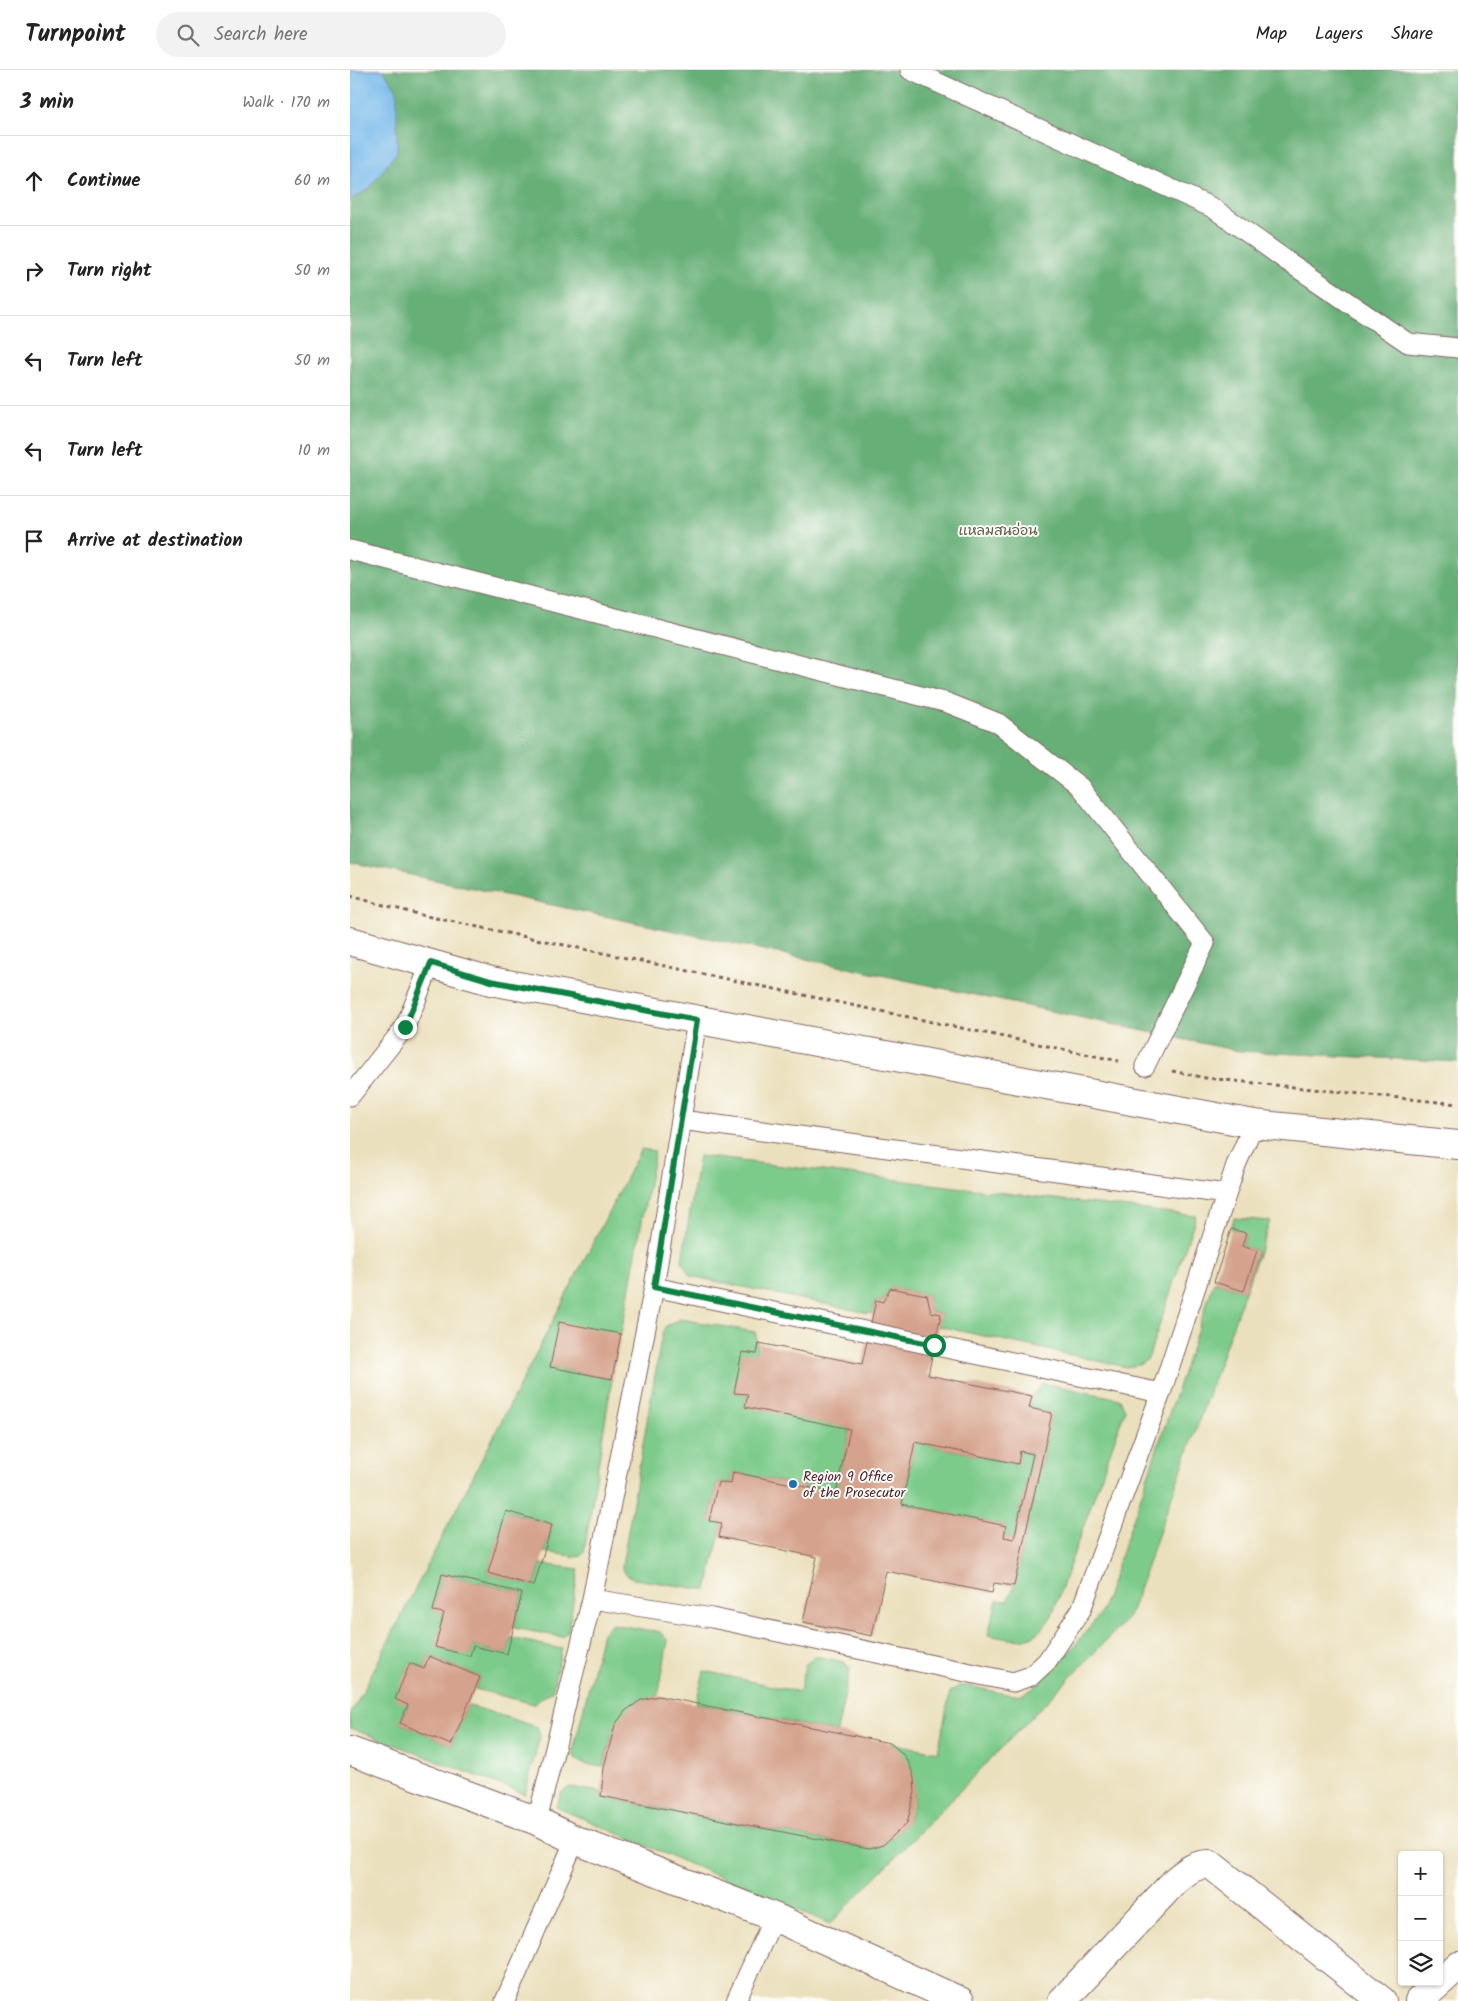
<!DOCTYPE html>
<html lang="en">
<head>
<meta charset="utf-8">
<style>
	:root { --surface:#fff; --page:#f2f2f2; --text:#222; --muted:#767676; --line:#e0e0e0 }
	body { margin:0; font-family:Kalam,"Playpen Sans Thai",sans-serif; background:var(--page); color:var(--text) }
	.controls { position:absolute; right:15px; bottom:15px; display:grid; overflow:hidden; border-radius:5px; box-shadow:0 1px 4px #0004 }
	.controls button { width:45px; height:45px; display:grid; place-items:center; padding:0; border:0; border-bottom:1px solid var(--line); background:var(--surface); color:var(--text); font:25px sans-serif }
	.stop { position:absolute; width:15px; height:15px; margin:-11px; border:4px solid #0b8043; border-radius:50%; background:#fff }
	.stop.end { background:#0b8043; border-color:#fff; box-shadow:0 1px 5px #0008 }
	.list { margin:0; padding:0; list-style:none }
	h2 { display:flex; justify-content:space-between; align-items:center; height:65px; margin:0; padding:0 20px; font-size:21px }
	h2 small { font-size:16px; font-weight:400; color:var(--muted) }
	.list li { display:grid; grid-template-columns:32px 1fr auto; gap:15px; align-items:center; box-sizing:border-box; height:90px; padding:0 20px; border-top:1px solid var(--line) }
	.list b { display:block; font-size:19px; white-space:nowrap }
	.list em { font-size:16px; font-style:normal; color:var(--muted) }
	.icon { flex:none; width:28px; height:28px; fill:none; stroke:currentColor; stroke-width:2; stroke-linecap:round; stroke-linejoin:round }
	.map { position:relative; flex:none; width:1108px; height:1931px; overflow:hidden }
	header { display:flex; align-items:center; gap:30px; box-sizing:border-box; height:70px; padding:0 25px; background:var(--surface); border-bottom:1px solid var(--line) }
	header strong { font-size:24px }
	nav { display:flex; gap:28px; margin-inline-start:auto; font-size:18px }
	.search { width:350px; height:45px; background:var(--page); display:flex; align-items:center; gap:12px; box-sizing:border-box; padding:0 18px; border-radius:28px; color:var(--muted); font-size:19px }
	main { display:flex }
	aside { flex:1; background:var(--surface) }
	.map>svg:first-child { display:block }
</style>
</head>
<body>
<header>
<strong>Turnpoint</strong>
<div class="search"><svg class="icon" aria-label="search" viewBox="0 0 24 24"><circle cx="10" cy="10" r="6"/><path d="M15 15l6 6"/></svg>Search here</div>
<nav><a>Map</a><a>Layers</a><a>Share</a></nav>
</header>
<main>
<aside>
<h2>3 min<small>Walk · 170 m</small></h2>
<ul class="list">
<li><svg class="icon" aria-label="ahead" viewBox="0 0 24 24"><path d="M12 20V5M6 11l6-6 6 6"/></svg><div><b>Continue</b></div><em>60 m</em></li>
<li><svg class="icon" aria-label="right" viewBox="0 0 24 24"><path d="M7 20v-9h11M14 6l5 5-5 5"/></svg><div><b>Turn right</b></div><em>50 m</em></li>
<li><svg class="icon" aria-label="left" viewBox="0 0 24 24"><path d="M17 20v-9H6M10 6l-5 5 5 5"/></svg><div><b>Turn left</b></div><em>50 m</em></li>
<li><svg class="icon" aria-label="left" viewBox="0 0 24 24"><path d="M17 20v-9H6M10 6l-5 5 5 5"/></svg><div><b>Turn left</b></div><em>10 m</em></li>
<li><svg class="icon" aria-label="arrive" viewBox="0 0 24 24"><path d="M6 21V4h12l-3 4 3 4H6"/></svg><div><b>Arrive at destination</b></div></li>
</ul>
</aside>
<div class="map">
<svg width="1108" height="1931" viewBox="0 0 1108 1931">
	<rect width="100%" height="100%" fill="#fdfcf7"/>
	<filter id="ink" filterUnits="userSpaceOnUse"><feTurbulence type="fractalNoise" baseFrequency=".02" numOctaves="2"/><feDisplacementMap in="SourceGraphic" scale="10" xChannelSelector="R" yChannelSelector="G"/><feConvolveMatrix kernelMatrix="1 2 1 2 8 2 1 2 1" color-interpolation-filters="sRGB"/></filter>
	<filter id="wash" filterUnits="userSpaceOnUse"><feTurbulence type="fractalNoise" baseFrequency=".0096" numOctaves="4" result="noise"/><feDisplacementMap in="SourceGraphic" scale="20" xChannelSelector="R" yChannelSelector="G"/><feGaussianBlur stdDeviation="1.12" result="paint"/><feColorMatrix in="noise" values="0 0 0 0 0 0 0 0 0 0 0 0 0 0 0 0 0 1.4 0 .05"/><feComposite in="paint" operator="in"/></filter>
	<g filter="url(#wash)">
		<rect width="100%" height="100%" fill="#ebe0bd"/>
		<path fill="#7dcb8b" stroke="#64755b" d="M291,1079l14,2 -34,183 -71,33 62,12 -28,174 -5,4 -35,-5 8,-27 -45,-14 -19,62 46,13 7,-22 38,5 -11,62 -6,6 -48,-9 8,-35 -80,-19 -9,36 11,3 -8,34 34,8 3,-9 34,8 4,-16 51,11 -10,42 -18,13 -59,-15 5,-12 -51,-21 -5,13 -13,-6 -3,42 -8,18 51,22 17,-40 69,22 3,9 -15,58 -175,-66v-12z
			M349,1086l497,60 -48,143 -9,6 -13,2 -188,-41 3,-12 -10,-2 -4,-17 -37,-7 -7,14 -7,-2 -3,14 -183,-38 -8,-15z
			M884,1148l36,3 -141,396 -299,307 -274,-117 6,-15 8,-5 31,5v5l268,52c51,-15 61,-72 21,-106l48,9 12,-60 9,-6h9l44,9 11,-1 11,-6 25,-23 42,-52 113,-331 31,9 12,-40 -15,-5 4,-12 -15,-5z
			M331,1249l74,13c8,23 -9,41 -20,61l13,1 102,35 -14,64 -103,-21 -2,12 -13,-2 -9,38 13,3 -15,67 -73,-11 -11,-7 -1,-6 40,-232 4,-8z
			M693,1313l77,16 5,11 -73,205c-19,31 -32,26 -64,20l9,-35 10,1 7,-15 38,-173 -23,-5 3,-12z
			M565,1372l102,22 3,-13 13,3 -19,85 -10,-2 2,-11 -104,-22z
			M261,1554l49,8 8,9 -10,55c-40,11 -46,33 -54,71 -13,-2 -29,-1 -31,-15l29,-119z
			M465,1586l29,6 6,7 -13,63 -141,-29 8,-32 96,21 5,-27z"/>
		<path fill="#66af77" stroke="#586751" d="M0,0h1108v992l-220,-11 -888,-189z"/>
		<path fill="#76b9eb" stroke="#606c8b" d="M0,0h33l14,20v62l-28,37 -19,11z"/>
		<g id="blocks">
			<path fill="#d5a38d" fill-rule="evenodd" d="M881,1159l15,4 -4,13 15,5 -13,40 -30,-9z
				M540,1218l37,7 4,17 10,2 -13,61 104,21 -3,12 23,5 -38,173 -20,-3 -2,10 -106,-22 -14,65 -69,-14 14,-65 -98,-20 3,-14 -13,-2 9,-39 13,2 2,-12 103,21 14,-64 -105,-22 3,-13 -14,-1 8,-41 15,2 2,-11 103,21 14,-64 7,2zM565,1372l103,22 2,-13 13,3 -19,85 -10,-2 2,-11 -104,-22z
				M209,1252l62,12 -9,45 -62,-12z
				M156,1441l46,14 -18,61 -46,-13z
				M92,1504l80,19 -15,61 -34,-8 -3,10 -35,-9 9,-34 -11,-2z
				M79,1586l51,21 -29,68 -51,-22 8,-18 -13,-6 15,-36 14,6z
				M308,1626l232,47 12,10 8,12 4,13 1,14 -8,31 -24,22 -14,4 -268,-53 3,-29 11,-42 10,-14 16,-11z"/>
		</g>
	</g>
	<g filter="url(#ink)">
		<use href="#blocks" fill-opacity="0" stroke="#82635e" stroke-width="1"/>
		<g fill="none" stroke-linecap="round" stroke-linejoin="round">
			<defs>
				<path id="service" d="M560,0l303,138 74,53 121,82 50,5
					M0,480l598,153 50,20 82,64 125,156 -60,123
					M0,1026l55,-69 26,-64
					M331,1050l545,74
					M304,1217l507,106
					M242,1529l120,19 301,64 18,-6 16,-15 34,-51 80,-217 75,-228 18,-41
					M187,1751l55,-222 62,-312 43,-267
					M155,1931l70,-161
					M386,1931l38,-84"/>
				<path id="minor" d="M0,1681l187,70 38,19 199,77 186,84
					M712,1931l114,-121c11,-9 19,-16 34,-16l172,137"/>
				<path id="tertiary" d="M0,871l141,40 763,143 204,21"/>
				<path id="secondary" d="M1069,1931l39,-35"/>
			</defs>
			<use href="#service" stroke="#82635e" stroke-width="21"/>
			<use href="#minor" stroke="#82635e" stroke-width="30"/>
			<use href="#tertiary" stroke="#82635e" stroke-width="30"/>
			<use href="#secondary" stroke="#82635e" stroke-width="30"/>
			<path stroke="#82635e" stroke-width="3" stroke-dasharray="4 4" stroke-linecap="butt" d="M0,826l71,19 698,146
				M822,1001l34,7 252,26"/>
			<use href="#service" stroke="#fff" stroke-width="19"/>
			<use href="#minor" stroke="#fff" stroke-width="28"/>
			<use href="#tertiary" stroke="#fff" stroke-width="28"/>
			<use href="#secondary" stroke="#fff" stroke-width="28"/>
		</g>
	</g>
	<g fill="none" stroke-linecap="round" stroke-linejoin="round" filter="url(#ink)">
		<path stroke="#0b8043" stroke-width="6" d="M55,957l26,-64 60,18 206,39 -43,267 280,58"/>
	</g>
	<circle fill="#1f6fb2" stroke="#fdfcf7" stroke-width="2" cx="443" cy="1414" r="5"/>
	<g text-anchor="middle" stroke-width="4" stroke-linejoin="round" paint-order="stroke">
		<g font-size="14" fill="#5c5b4d" stroke="#fdfcf7">
			<text x="648" y="465">แหลมสนอ่อน</text>
		</g>
		<g font-size="14" fill="#4a1f2b" stroke="#fdfcf7" text-anchor="start">
			<text x="453" y="1411">Region 9 Office<tspan x="453" dy="16">of the Prosecutor</tspan></text>
		</g>
	</g>
</svg>
<div class="controls">
<button>+</button>
<button>−</button>
<button><svg class="icon" aria-label="layers" viewBox="0 0 24 24"><path d="M12 4l9 5-9 5-9-5zM3 14l9 5 9-5"/></svg></button>
</div>
<div class="stop" style="left:584px;top:1275px"></div>
<div class="stop end" style="left:55px;top:957px"></div>
</div>
</main>
</body>
</html>
